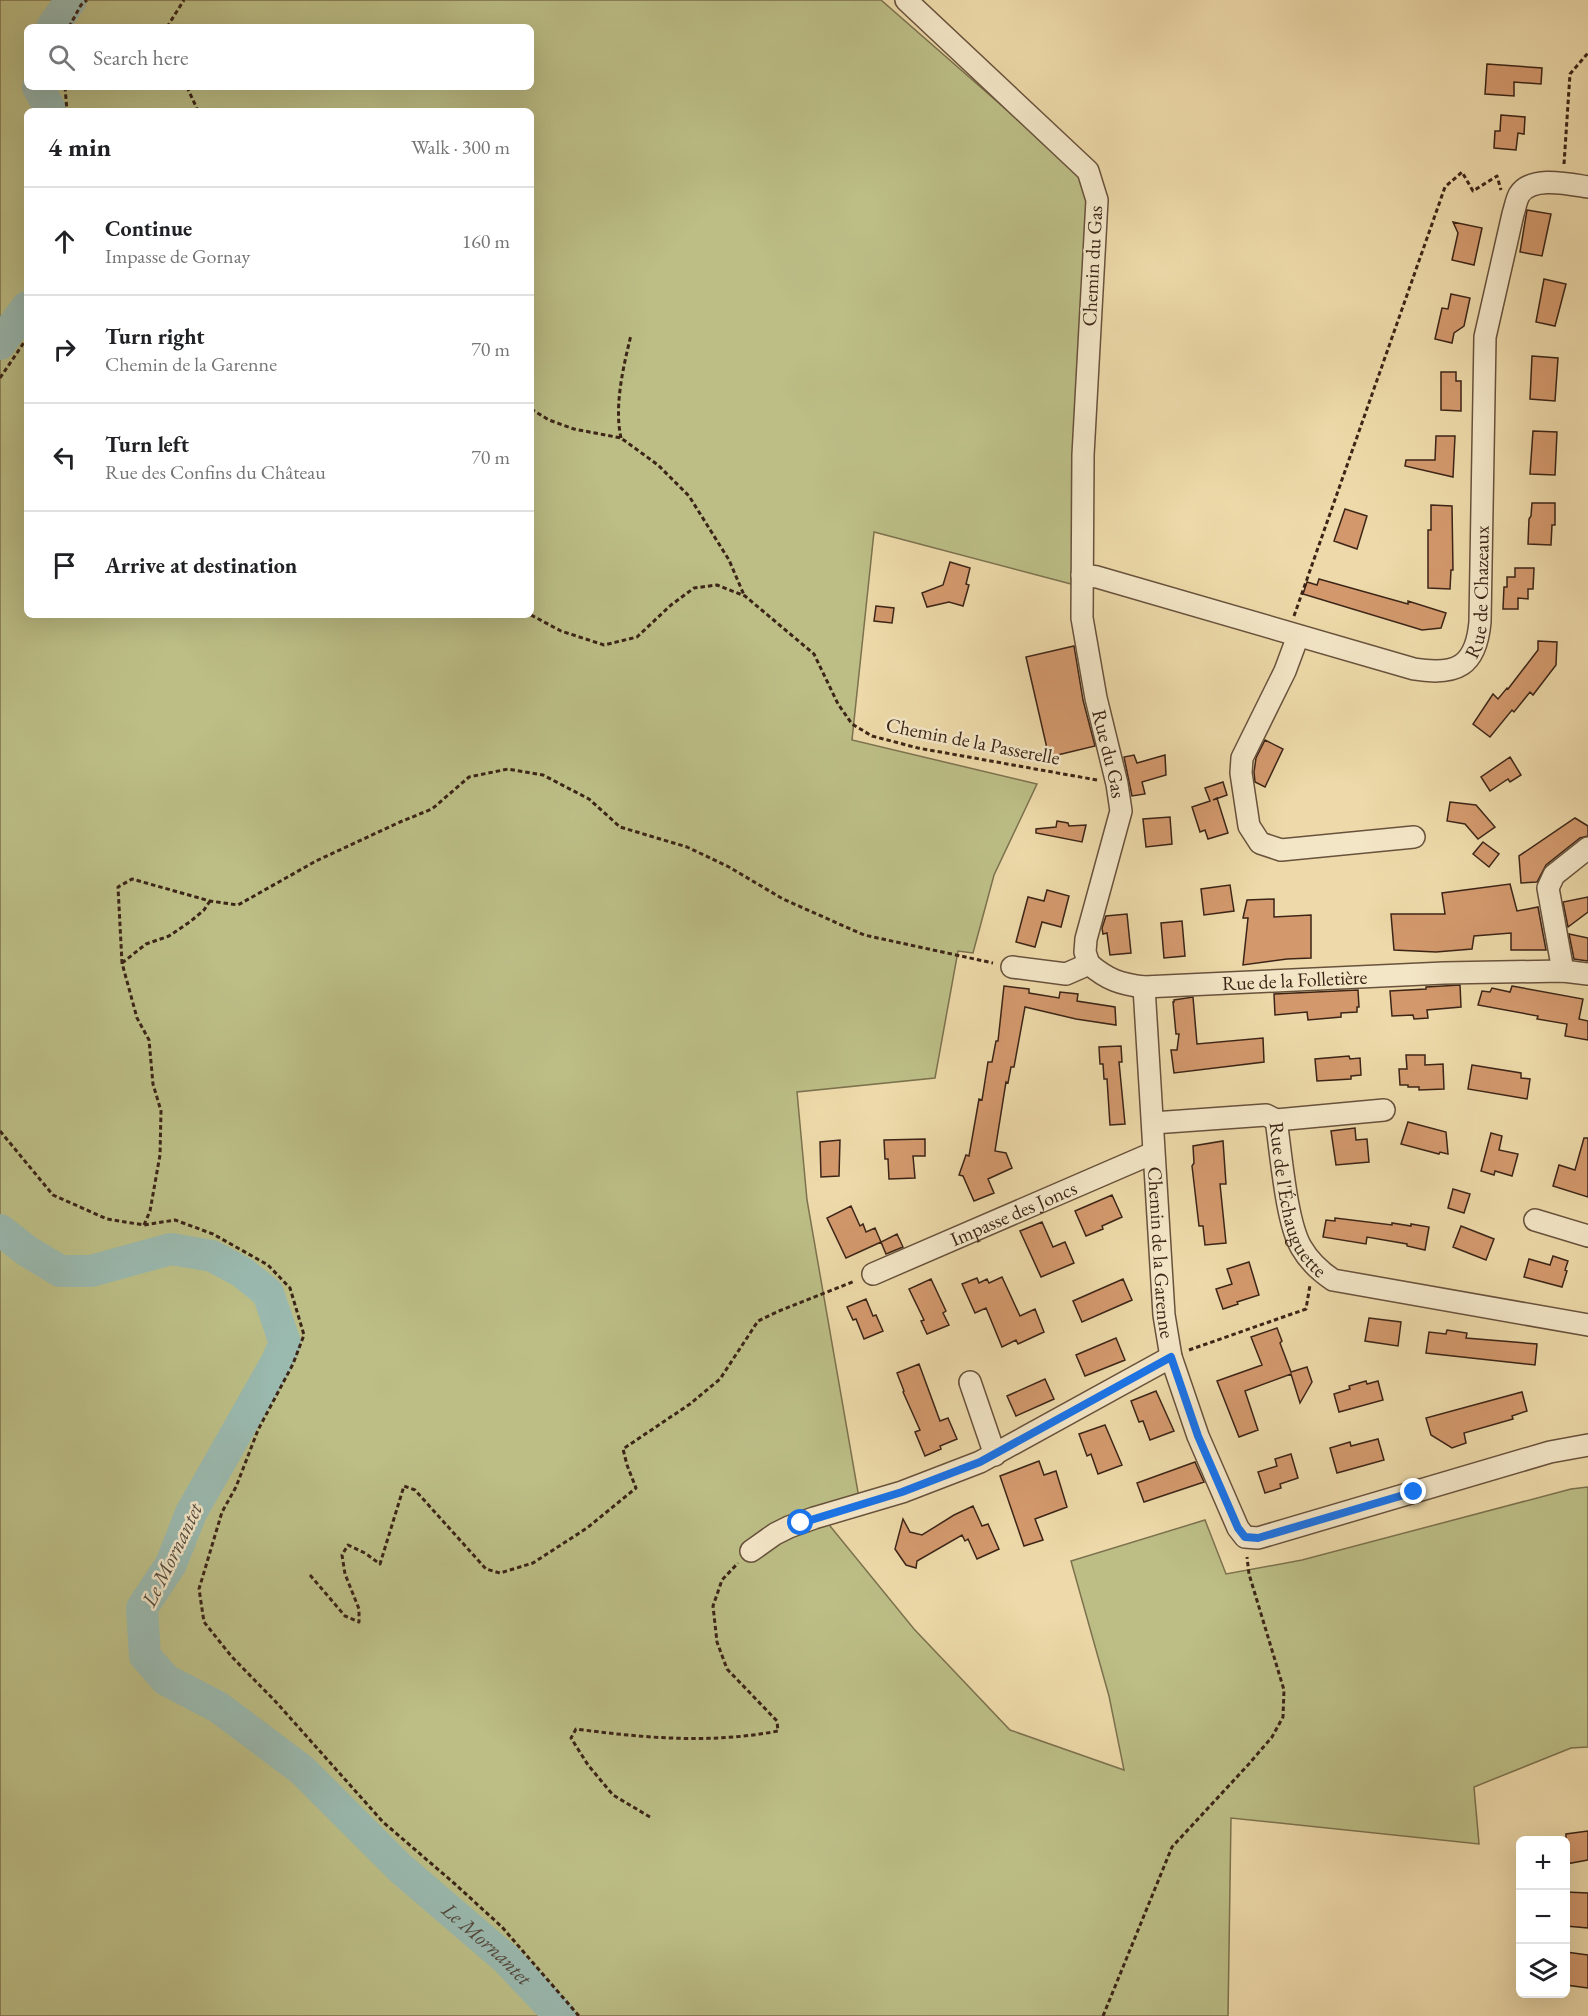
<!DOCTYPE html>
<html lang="en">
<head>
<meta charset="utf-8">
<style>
	:root { --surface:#fff; --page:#f6f6f6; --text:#202124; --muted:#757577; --line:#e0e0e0 }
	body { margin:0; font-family:"EB Garamond",serif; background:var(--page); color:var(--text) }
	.controls { position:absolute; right:18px; bottom:18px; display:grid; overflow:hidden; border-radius:9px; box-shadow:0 6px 24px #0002 }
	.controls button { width:54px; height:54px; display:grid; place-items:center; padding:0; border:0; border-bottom:2px solid var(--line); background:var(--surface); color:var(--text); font:30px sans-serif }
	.stop { position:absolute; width:18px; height:18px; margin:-14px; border:4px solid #1a73e8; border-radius:50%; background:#fff }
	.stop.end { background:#1a73e8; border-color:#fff; box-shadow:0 2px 6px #0008 }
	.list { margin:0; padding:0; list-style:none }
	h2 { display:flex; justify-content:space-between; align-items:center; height:78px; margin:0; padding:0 24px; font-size:26px }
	h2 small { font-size:20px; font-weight:400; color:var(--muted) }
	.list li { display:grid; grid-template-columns:39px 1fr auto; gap:18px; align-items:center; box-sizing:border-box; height:108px; padding:0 24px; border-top:2px solid var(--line) }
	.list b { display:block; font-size:22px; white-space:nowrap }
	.list p { margin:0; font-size:20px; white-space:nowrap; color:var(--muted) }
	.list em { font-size:20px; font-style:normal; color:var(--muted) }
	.icon { flex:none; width:33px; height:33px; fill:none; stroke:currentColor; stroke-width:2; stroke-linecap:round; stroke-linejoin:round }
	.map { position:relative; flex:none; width:1588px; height:2016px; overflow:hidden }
	.search { position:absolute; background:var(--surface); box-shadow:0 6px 24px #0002; left:24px; top:24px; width:510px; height:66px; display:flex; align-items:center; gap:15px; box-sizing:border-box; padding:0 21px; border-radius:9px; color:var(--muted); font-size:22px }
	.panel { position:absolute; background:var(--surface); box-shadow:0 6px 24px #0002; left:24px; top:108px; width:510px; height:510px; border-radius:9px }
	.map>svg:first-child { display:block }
</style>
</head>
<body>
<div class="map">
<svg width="1588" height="2016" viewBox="0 0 1588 2016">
	<rect width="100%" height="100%" fill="#edd9a9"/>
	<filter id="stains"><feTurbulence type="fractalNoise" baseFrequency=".00333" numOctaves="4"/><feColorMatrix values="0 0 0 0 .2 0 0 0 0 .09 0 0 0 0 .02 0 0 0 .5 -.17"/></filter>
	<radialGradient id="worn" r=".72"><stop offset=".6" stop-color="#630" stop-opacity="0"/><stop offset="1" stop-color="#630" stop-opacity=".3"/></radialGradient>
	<path fill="#bcbe86" stroke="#7c724e" stroke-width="1.5" fill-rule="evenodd" d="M0,0h881l199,174 12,28 -21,382 -197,-52 -22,208 185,44 -43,91 -21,78 -15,-2 -23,127 -138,14 10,108 52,298 -42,12 97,119 96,101 114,40 -15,-74 -38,-135 134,-41 21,54 76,-14 269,-71 17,-2v260l-17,1 -97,39 5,57 -248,-26 -3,198h-1228zM27,27h504v60h-504zM27,111h504v504h-504z"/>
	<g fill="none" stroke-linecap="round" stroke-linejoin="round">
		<g stroke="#9ab9af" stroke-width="32">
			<path d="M52,27l19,-27"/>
			<path d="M38,87l13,24"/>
			<path d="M0,344l27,-37"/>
			<path id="s1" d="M0,1230l27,21 33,20h31l80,-22 41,7 30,16 26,21 17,50 -9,20 -85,150 -20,51 -29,44 3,48 21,24 52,27 84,63 98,98 105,90 55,58"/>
		</g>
	</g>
	<path fill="#d3996d" stroke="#3c2517" stroke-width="1.5" d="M1487,64l55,4 -1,16 -27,-2v14l-29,-2z
		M1501,115l24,2 -1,17 -6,-1 -2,17 -22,-2 1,-17h5z
		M1527,210l24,4 -9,42 -22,-4z
		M1453,222l29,6 -8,37 -22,-5 6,-27z
		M1544,279l22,5 -11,42 -19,-4z
		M1451,294l19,4 -6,28 -10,7 -2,10 -17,-4 7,-31 6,1z
		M1532,356l26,2 -3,43 -25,-2z
		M1441,372h15v9h5v30l-20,-1z
		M1533,431l24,1 -2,43 -25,-1z
		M1436,436h19l-2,41 -48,-11 1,-6h29z
		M1532,503h23v22h-3l-1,20 -23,-1 1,-25 2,-3z
		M1431,505l21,1 1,64h-2l-1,19 -22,-1v-58h3z
		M1345,509l22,7 -10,33 -23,-8z
		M950,562l20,6 -4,16 3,1 -6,21 -14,-4 -22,5 -5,-14 21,-8z
		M1515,568h19l-1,21h-5v10l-10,-1v11h-15l1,-22h3v-10h8z
		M1319,579l89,25v-3l38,12 -5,15 -19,2 -119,-36 4,-12 10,3z
		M876,606l18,2 -2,15 -18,-2z
		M1538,641l19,1 -1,23 -23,30 -3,-3 -16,20 -2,-2 -22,27 -17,-13 20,-30 5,5 9,-11 1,1 30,-39z
		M1074,646l9,54 12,46 -46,11 -23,-100z
		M1265,740l18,9 -18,38 -10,-5 -1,-10 2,-14z
		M1134,755l3,8 28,-8 1,20 -24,7 3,12 -13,2 -8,-39z
		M1510,757l11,18 -11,7 -2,-3 -18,12 -9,-14z
		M1223,782l4,13 -14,5 4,-2 11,35 -20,6 -3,-9 -5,2 -8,-25 18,-6 -5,-13z
		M1450,802l26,3 19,22 -17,12 -13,-15 -18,-3z
		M1170,817l2,27 -26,3 -3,-28z
		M1575,818l13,8v10l-8,2 -34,27 -9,17 -16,1 -2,-27z
		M1057,821l11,2 1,3 17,-1 -4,17 -46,-9v-4l20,-2z
		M1483,842l16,12 -10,13 -16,-13z
		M1510,884l7,27 21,-4 8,43h-35v-17l-37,3 -2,13 -36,3 -42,-2 -3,-36h54l-3,-21z
		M1230,885l4,26 -30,4 -3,-26z
		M1047,890l22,6 -8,31 -19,-5 -7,25 -19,-5 12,-45 16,4z
		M1588,897v15l-20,15 -5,-25z
		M1274,899v18l37,-2v43l-24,1 -44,6 5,-47h-5l4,-18z
		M1127,914l4,39 -21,2 -3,-22 -4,1 -1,-6 4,-12z
		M1182,921l3,35 -21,2 -3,-35z
		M1569,934l19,4v23l-14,-2z
		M1460,985l1,22 -34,3 1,8 -14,1 -1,-4 -21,1 -2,-25 36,-2v-2z
		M1004,986l25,3v4l30,5 1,-6 18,2 -1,7 38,6 1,18 -40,-6 -51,-12 -11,60h-3l-3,16 -2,-1 -11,69 11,2 6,15 -24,11 6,14 -20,8 -11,-25 -4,-1 7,-20 3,1 10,-57 3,1 6,-38h4l4,-21h2z
		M1512,986l71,13 -4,20 9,2v19l-23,-4 2,-12 -30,-5 1,-3 -60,-11 4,-14 8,1 2,-4 18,4z
		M1358,990l1,17h-2v5l-16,1v4l-33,3 -1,-8 -32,3 -1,-21z
		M1193,997l4,47 66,-6 1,24 -90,11 -3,-23h6l2,-16h-3l-3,-32h1v-2z
		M1121,1046l1,16h-3l6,62 -15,1 -3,-46h-3l-1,-15h-3l-1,-17z
		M1406,1055h19v10l18,-1 1,25 -25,1v-3h-11v-2h-8l-1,-16h8z
		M1349,1056l1,3 10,-1 1,17 -10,1v3l-34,2 -2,-22z
		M1472,1065l49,8v5l9,1 -3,20 -59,-10z
		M1408,1122l38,10 2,22 -8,-2 -1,2 -38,-10z
		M1355,1128l1,12 11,-1 2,23 -33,3 -5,-34z
		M1491,1133l11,3 -3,14 19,4 -6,22 -17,-5 -1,4 -13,-4z
		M1584,1138h4v59l-35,-11 6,-21 16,5z
		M925,1139v17h-12l2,22 -26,1 -1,-20h-3l-1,-19z
		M840,1140l-1,36 -18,1 -1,-35z
		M1223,1141l3,43h-6l6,59 -21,2 -2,-19h-4l-7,-60 2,-3 -1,-17z
		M1453,1189l17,5 -6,19 -16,-5z
		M1112,1195l10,22 -20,9 1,3 -17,7 -11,-25z
		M851,1206l9,20 3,-2 3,8 9,-4 6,14 -35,16 -19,-40z
		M1335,1218l57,7v-2l19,3v-2l18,3 -4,23 -18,-4v-2l-40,-7 -1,7 -43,-7 3,-17 9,1z
		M1042,1222l11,25 12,-5 9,21 -33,14 -21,-46z
		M1461,1226l33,13 -8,21 -33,-13z
		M897,1234l6,13 -17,7 -5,-12z
		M1553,1256l15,5 -3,9 2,1 -5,16 -38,-10 5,-18 21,6z
		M1249,1262l10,33 -22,7 1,2 -15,5 -7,-20 16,-5 -5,-15z
		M1002,1277l18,39 15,-7 9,23 -26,12 -2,-4 -14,7 -16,-39 -11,5 -13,-29 15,-6 2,5 8,-4 2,4z
		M931,1279l15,32 -3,2 6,12 -22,9 -6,-13 3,-1 -15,-31z
		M1123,1279l9,21 -50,22 -9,-21z
		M866,1299l7,17 3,-1 7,16 -19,8 -8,-20 -3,1 -6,-13z
		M1369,1318l32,4 -3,24 -33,-5z
		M1277,1328l5,13 -2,2 11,29 16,-5 5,15 -12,21 -9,-29 -46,17 13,39 -19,7 -22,-56 45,-16 -11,-28z
		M1447,1330l20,3 -1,5 71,6 -2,21 -109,-12 3,-21 17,2z
		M1116,1338l9,22 -40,16 -9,-21z
		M919,1364l21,57 8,-3 9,21 -17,7 1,3 -16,7 -10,-24 5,-2 -17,-38 1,-1 -7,-18z
		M1045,1379l9,20 -38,17 -9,-20z
		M1366,1381l1,3 11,-3 5,19 -44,12 -5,-18 16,-5 -1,-3z
		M1156,1391l18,40 -24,9 -7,-19 -4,1 -8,-21z
		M1522,1392l5,19 -15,5 1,3 -49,14 2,10 -14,5 -21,-13 -5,-17z
		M1105,1425l17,40 -24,9 -7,-20 -4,2 -8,-22z
		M1378,1439l6,21 -47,13 -7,-25 20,-6 1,4z
		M1291,1454l7,24 -18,6 1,4 -16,5 -7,-21 19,-6 -2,-7z
		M1039,1461l5,14 12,-4 11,36 -32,12 8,21 -19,6 -24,-70z
		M1195,1462l9,20 -60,20 -7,-19z
		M973,1506l9,20 6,-2 11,25 -22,10 -9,-20 -3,2 -3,-6 -45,26 -1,7 -10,-3 -11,-16 8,-30 7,13 12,3 32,-20z
		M1588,1831v29l-22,4v-30z
		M1566,1892l22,1v35l-22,-2z
		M1566,1952l22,3v33l-22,-3z"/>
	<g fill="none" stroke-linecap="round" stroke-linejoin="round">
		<defs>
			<g id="minor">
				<path id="s2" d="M906,0l182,171 9,29 -14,255 -1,163 14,80 21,86 4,27 -35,128 -1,13 4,12"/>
				<path id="s3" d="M1082,575l15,2 317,92c43,7 62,-3 66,-47l5,-285 28,-123c2,-6 3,-13 6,-19 12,-20 50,-11 69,-8"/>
				<path d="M1298,636l-13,35 -43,87 -1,15 8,53 11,17 21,7 133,-13"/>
				<path id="s4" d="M1012,967l54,7 23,-10c19,16 31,20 55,23l300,-14 119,-2 25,3"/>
				<path d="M1563,971l-15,-83 6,-13 34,-27"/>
				<path id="s5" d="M1144,987l20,328 7,42 27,79 40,92 7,9 13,1 292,-86 38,-7"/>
				<path d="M1276,1120l108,-10"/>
				<path id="s6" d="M1153,1123l113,-8 10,5c5,32 10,101 25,127 8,14 20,25 32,33l255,45"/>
				<path d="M1535,1220l53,16"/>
				<path id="s7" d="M873,1274l280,-121"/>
				<path d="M970,1382l25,73"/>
				<path d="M751,1551l24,-17 14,-7 25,-9 88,-26 78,-30 191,-105"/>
			</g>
		</defs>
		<use href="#minor" stroke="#68523c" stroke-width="24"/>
		<path stroke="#3c2517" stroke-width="3" stroke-dasharray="4.5 3" stroke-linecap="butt" d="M69,27l12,-22 6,-5
			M167,27l17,-27
			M65,87l2,24
			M187,87l11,24
			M1564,164l6,-90 18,-21
			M0,378l27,-40
			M531,409l18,11 25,9 47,9 37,27 31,31 40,64 15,35
			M621,438c-7,-32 2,-70 10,-103
			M531,615l30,16 43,14 33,-8 34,-32 23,-17 23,-3 28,11 69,58 24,50 14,20 20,12 46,12 179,32
			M1294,616l151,-429 17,-15 11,19 24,-15 4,14
			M122,963l24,-19 23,-8 22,-15 13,-11 6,-9
			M0,1131l53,64 54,24 37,6 31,-5 38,14 55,31 22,23 14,47 -11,29 -35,66 -22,57 -14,25 -23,77 5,33 28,35 44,45 107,120 72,62 47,43 77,89
			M144,1225l6,-14 10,-56 1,-44 -8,-27 -4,-44 -12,-22 -15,-55 -4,-76 14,-8 78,22 28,4 78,-44 84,-39 32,-13 37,-32 39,-8 35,6 46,24 31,28 67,20 42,20 54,32 81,36 129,28
			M1189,1350l117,-41 4,-24
			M310,1575l35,41 14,6v-13l-14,-35 -3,-19 6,-10 17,8 15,11 24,-78 11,4 71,79 14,4 33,-10 54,-35 49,-40 -9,-23 -4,-16 67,-45 30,-25 38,-58 21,-10 76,-30
			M650,1817l-37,-22 -25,-30 -17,-27 5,-9c68,9 135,15 202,2l-1,-10 -50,-52 -10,-27 -4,-36 9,-26 16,-17
			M1103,2016l69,-169 76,-82 24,-28 11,-20 1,-27 -35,-116 -2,-17"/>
		<use href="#minor" stroke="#f3e6c7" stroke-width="21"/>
	</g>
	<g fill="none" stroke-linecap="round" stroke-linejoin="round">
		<path stroke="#1a73e8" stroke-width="8" d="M801,1523l101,-31 78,-30 191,-105 27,79 40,92 7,9 13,1 156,-46"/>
	</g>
	<g text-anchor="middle" stroke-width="5" stroke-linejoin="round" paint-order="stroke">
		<g font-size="20" fill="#3c2517" stroke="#f3e6c7">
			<text transform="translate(1092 266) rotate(-87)" y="7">Chemin du Gas</text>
			<text dy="7" stroke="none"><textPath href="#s3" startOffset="472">Rue de Chazeaux</textPath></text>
			<text transform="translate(973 741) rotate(11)" y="7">Chemin de la Passerelle</text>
			<text dy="7" stroke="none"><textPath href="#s2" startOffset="837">Rue du Gas</textPath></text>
			<text dy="7" stroke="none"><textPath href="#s4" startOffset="291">Rue de la Folletière</textPath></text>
			<text dy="7" stroke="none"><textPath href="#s6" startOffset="208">Rue de l'Échauguette</textPath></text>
			<text dy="7" stroke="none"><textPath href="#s7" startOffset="153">Impasse des Joncs</textPath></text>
			<text dy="7" stroke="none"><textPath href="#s5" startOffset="266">Chemin de la Garenne</textPath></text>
		</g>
		<g font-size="21" font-style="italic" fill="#544a3d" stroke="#f3e6c7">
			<text transform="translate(172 1555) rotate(-64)" y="7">Le Mornantet</text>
			<text dy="7" stroke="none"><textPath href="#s1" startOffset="1148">Le Mornantet</textPath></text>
		</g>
	</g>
	<rect width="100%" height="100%" filter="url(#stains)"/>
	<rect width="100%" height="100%" fill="url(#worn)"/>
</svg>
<div class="controls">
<button>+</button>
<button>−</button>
<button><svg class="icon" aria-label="layers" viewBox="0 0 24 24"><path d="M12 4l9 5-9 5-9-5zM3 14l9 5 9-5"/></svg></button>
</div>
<div class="stop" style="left:801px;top:1523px"></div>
<div class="stop end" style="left:1414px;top:1492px"></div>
<div class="search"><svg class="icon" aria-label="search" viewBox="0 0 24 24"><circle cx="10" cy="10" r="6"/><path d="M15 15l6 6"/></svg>Search here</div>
<section class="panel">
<h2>4 min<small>Walk · 300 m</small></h2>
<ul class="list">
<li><svg class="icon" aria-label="ahead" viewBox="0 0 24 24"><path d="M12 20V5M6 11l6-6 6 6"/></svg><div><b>Continue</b><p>Impasse de Gornay</p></div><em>160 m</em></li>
<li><svg class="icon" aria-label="right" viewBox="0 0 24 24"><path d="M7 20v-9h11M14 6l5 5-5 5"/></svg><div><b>Turn right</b><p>Chemin de la Garenne</p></div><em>70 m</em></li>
<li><svg class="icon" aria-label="left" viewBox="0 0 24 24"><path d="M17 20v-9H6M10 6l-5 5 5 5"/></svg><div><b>Turn left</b><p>Rue des Confins du Château</p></div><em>70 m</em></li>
<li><svg class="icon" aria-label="arrive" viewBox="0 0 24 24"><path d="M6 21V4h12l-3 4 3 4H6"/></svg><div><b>Arrive at destination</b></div></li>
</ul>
</section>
</div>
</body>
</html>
